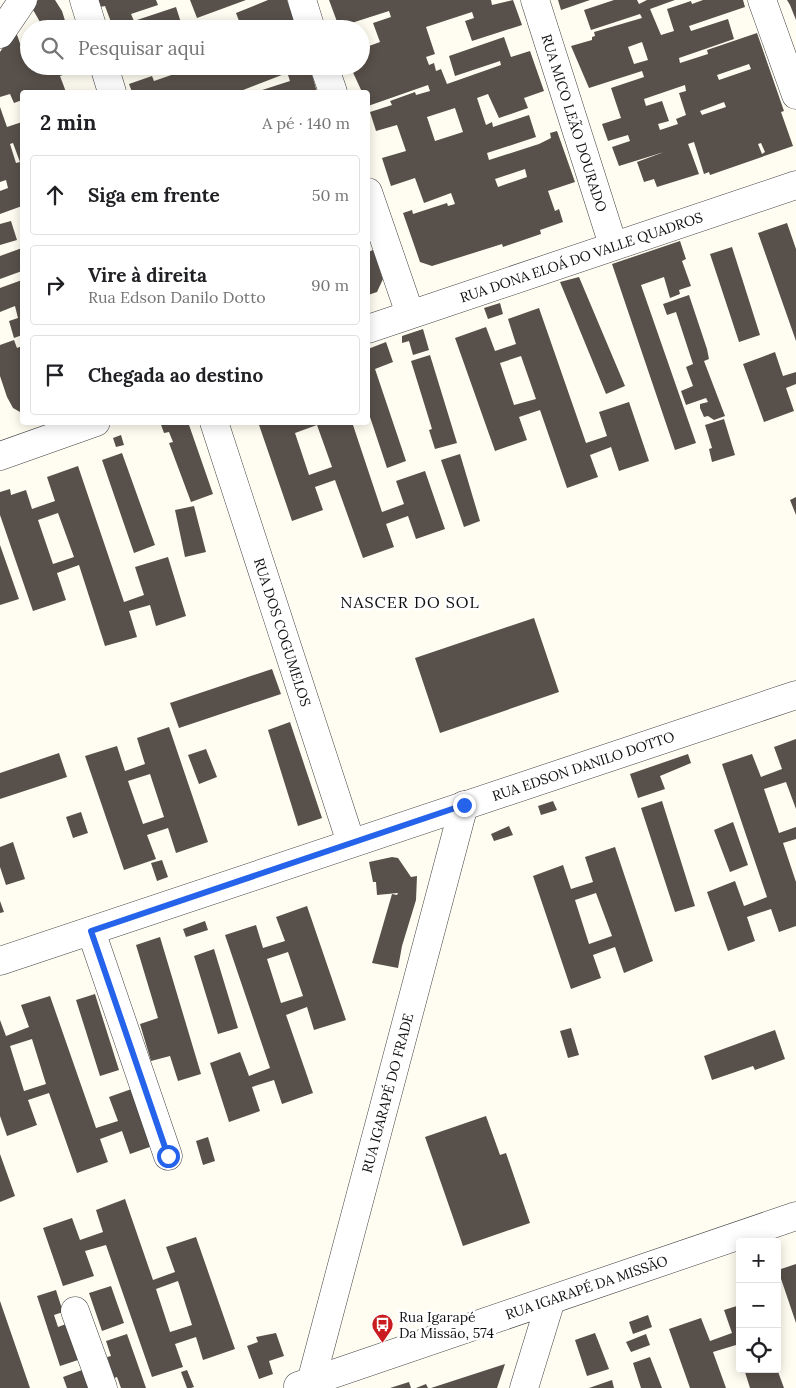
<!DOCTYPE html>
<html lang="pt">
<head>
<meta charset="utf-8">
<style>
	:root { --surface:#fff; --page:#f6f6f6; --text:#202124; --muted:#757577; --line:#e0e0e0 }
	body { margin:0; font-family:Lora,serif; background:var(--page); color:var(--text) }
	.controls { position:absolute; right:15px; bottom:15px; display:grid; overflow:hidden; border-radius:5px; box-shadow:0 2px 12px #0003 }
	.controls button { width:45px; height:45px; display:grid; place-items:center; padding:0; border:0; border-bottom:1px solid var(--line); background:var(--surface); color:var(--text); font:25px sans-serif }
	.stop { position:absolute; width:15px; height:15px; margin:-11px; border:4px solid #2563eb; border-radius:50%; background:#fff }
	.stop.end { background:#2563eb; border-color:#fff; box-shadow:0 1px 5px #0008 }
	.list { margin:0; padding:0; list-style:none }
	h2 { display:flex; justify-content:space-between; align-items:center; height:65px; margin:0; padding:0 20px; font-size:21px }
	h2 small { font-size:16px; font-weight:400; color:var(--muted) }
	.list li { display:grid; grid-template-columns:32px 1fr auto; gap:15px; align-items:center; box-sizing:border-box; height:80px; margin:0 10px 10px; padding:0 10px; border:1px solid var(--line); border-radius:5px }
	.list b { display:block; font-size:19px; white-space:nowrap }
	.list p { margin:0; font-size:16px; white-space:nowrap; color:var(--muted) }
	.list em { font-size:16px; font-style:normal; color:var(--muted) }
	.icon { flex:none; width:28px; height:28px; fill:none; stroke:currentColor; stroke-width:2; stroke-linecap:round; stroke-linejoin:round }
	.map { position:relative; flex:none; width:796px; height:1388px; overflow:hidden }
	.search { position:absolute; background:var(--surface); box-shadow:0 2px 12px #0003; left:20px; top:20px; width:350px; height:55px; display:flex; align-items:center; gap:12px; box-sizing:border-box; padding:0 18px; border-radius:28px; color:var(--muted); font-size:19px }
	.panel { position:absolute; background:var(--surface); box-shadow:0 2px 12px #0003; left:20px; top:90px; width:350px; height:335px; border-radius:5px }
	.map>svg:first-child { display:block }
</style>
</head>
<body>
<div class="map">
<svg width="796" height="1388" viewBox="0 0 796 1388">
	<rect width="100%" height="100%" fill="#fffdf1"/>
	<path fill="#58504a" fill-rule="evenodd" d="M38,0h17l7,11 5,16 -23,2 -12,-21z
		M98,0h58l2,5 -27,9 3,7 42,-14 7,22h-78l-1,-5 7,-2 -6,-16 -5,1z
		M190,0h56l-49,18z
		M268,0h19l10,29h-36l-1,-3 10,-5 -28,8 -6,-16z
		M329,0h162l1,5 21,-5 9,25 -50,16 -7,-20 9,-3 -2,-6 -46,15 9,27 -9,3 3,8 5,-2 2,8 5,-2 6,15 54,-19 -1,-4 -45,15 -6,-20 55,-19 7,20 19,-6 14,40 -20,7 4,10 -29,10 -11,-24 -11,4 9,27 6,-3 1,5 36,-12 7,22 -49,16 2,7 50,-16 12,-6 -1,-5 7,-2 18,51 -27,9 7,20 4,-2 4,13 -23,8 1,4 -38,13 -1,-3 -70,22 -12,-4 -17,-49 9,-3 1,4 34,-11 1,3 7,-2 -4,-11 -27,10 -9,-25 -24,8 -9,-28 24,-7 -9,-26 -21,6 -6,-19 22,-7 -2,-4 25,-9 1,3 14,-4 -2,-6 -60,21v-14h-6l-12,-26h11v-17l19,-7 -7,-19 18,-6 -2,-6 -50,16zM455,108l8,24 -28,9 -8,-24zM525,169l2,8 -29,10 -3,-8z
		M558,0h32l-29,10z
		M614,0h23l2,4 8,-4h28l-25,9 11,26 13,-4 -7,-22 24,-8 1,3 11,-4h40l2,7 -56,19 2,5 37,-12 6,20 -55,19 1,5 28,-9 -1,-4 50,-17 27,78 -3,1 12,34 -83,29 -1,-3 -5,2 -10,-32 -6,2 11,30 -42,13 -3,-8 -10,3 -7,-20 27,-10 -45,14 -7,-19 18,-6 -2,-6 -20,6 -6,-17 19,-6 -10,-30 33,-11 -2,-6 -53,17 -18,-42 21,-6v-3l3,-1 -1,-4 48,-14 -2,-4 -49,16 -7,-20zM642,42l6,18 -14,4 -6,-17zM749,64l2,5 -32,11 -2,-5zM685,85l1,6 -7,2 7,22 -10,4 2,5 -18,6 -2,-6 11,-3 -7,-20 -16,5 -2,-7zM724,102l2,5 -24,8 -2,-4zM761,143l4,9 -3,2 -4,-10z
		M787,0h9v20l-6,-15z
		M15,29l9,26 5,-1v12h47l1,4 -17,6 6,16h-44v8l-8,3 -4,-9 -10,3v-45z
		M148,66h17v1l-15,5z
		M178,66h107l2,7 -49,19h-106l-3,-8 23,-8 2,5 26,-9z
		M310,68l7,24h-61l34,-11 -2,-6z
		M0,107l7,20 15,-5v84l-22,8v-23l8,-3 -2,-8 -6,2zM13,143l7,19 -4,1 -6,-19z
		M11,221l6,19 -17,5v-21z
		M787,223l9,26v92l-38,-108z
		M680,241l6,18 -4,2 9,25 -12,4 1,4 -10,4 -6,-21 -23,8 55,158 -21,7 -63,-186z
		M732,247l28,88 -21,7 -29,-88z
		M22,248v23l-22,8v-23z
		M373,250l10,29 -6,13 -9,3v-43z
		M579,277l46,109 -19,8 -46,-112z
		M22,280v55l-8,3 -5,-17 9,-3 -3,-12 -15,6v-24z
		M689,295l18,54 2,10 -5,2 21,55 -11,4 -6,-4 -4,1 -4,-9v-4l8,-2 -2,-4 -20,7 -5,-14 12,-5 -7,-19 7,-3 -17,-52 -9,3 -4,-11z
		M500,303l3,11 -15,5 -4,-11z
		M539,308l47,135 21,-7 -8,-24 30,-10 20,59 -30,10 -8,-24 -21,8 8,22 -31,11 -27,-78 -21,7 8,23 -32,11 -40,-113 31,-11 9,24 21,-7 -8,-25zM521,356l15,43 -22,6 -14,-42z
		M423,329l6,21 -16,5 -4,-14 -7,2v-7z
		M14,340l3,8 5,-2v65l-2,1 -7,-4 -6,-11 -7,-21v-31z
		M386,342l7,20 -18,7 31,92 -19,7 -19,-57v-62z
		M775,352l8,24 13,-4v12l-10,4 8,23 -30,11 -21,-58z
		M430,355l27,88 -22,6 -6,-19 3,-1 -21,-68z
		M724,419l11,36 -23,7 -3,-13 3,-1 -7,-23z
		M160,422h28l25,72 -22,8 -22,-59 4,-1 -4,-10 -5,1z
		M258,422h94l30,90 22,-8 -8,-23 29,-10 20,58 -29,10 -8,-23 -22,8 8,23 -31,11 -28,-78 -20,7 8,23 -31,11zM317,425l15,42 -23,8 -14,-42z
		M121,435l3,10 -8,2 -3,-9z
		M122,453l33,92 -21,8 -32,-93z
		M460,454l20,67 -16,6 -23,-67z
		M78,466l46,136 20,-7 -9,-28 33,-10 18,59 -30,10 -6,-21 -21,6 8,26 -32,9 -26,-81 -22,8 9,27 -33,11 -33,-96v-23l10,-3 1,6 15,-5 6,19 23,-8 -8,-24zM58,513l16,44 -21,7 -15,-44z
		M796,497v18l-6,-15z
		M194,506l12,46 -21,5 -10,-47z
		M0,545l19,54 -19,6z
		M534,618l25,74 -119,41 -25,-75z
		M272,669l9,25 -102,34 -9,-25z
		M290,722l32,96 -24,8 -30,-96z
		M169,727l39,115 -32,11 -8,-25 -21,7 9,24 -32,11 -39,-114 32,-10 8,25 20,-7 -8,-26zM150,774l14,43 -21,7 -15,-43z
		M796,739v70l-10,-27 -22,7 15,44 17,-6v12l-13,4 13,39v44l-17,6 -8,-23 -24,8 8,24 -27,10 -21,-59 28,-11 9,25 23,-9 -45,-133 30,-10 9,23 21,-8 -8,-22z
		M206,749l11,28 -18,7 -11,-29z
		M59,753l8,24 -67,22v-26z
		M688,754l3,9 -31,13 5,13 -27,9 -8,-24z
		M553,801l4,9 -16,5 -3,-9z
		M662,801l33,105 -20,6 -34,-104z
		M81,812l7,21 -15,5 -7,-21z
		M733,822l15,43 -18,7 -16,-42z
		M509,826l4,9 -19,6 -3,-7z
		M13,842l12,37 -19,6 -6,-18v-20z
		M615,847l38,114 -29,12 -9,-26 -22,8 8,23 -30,11 -38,-113 30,-11 8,24 22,-7 -8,-25zM596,893l16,43 -23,8 -14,-44z
		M392,857l6,1 13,19 6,-1 -1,24 -14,46 -4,22 -26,-5 20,-69 5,1 1,-2 -21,2 -1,-13h-3l-4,-20z
		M162,860l6,17 -11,4 -6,-18z
		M0,901l4,11 -4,1z
		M307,906l39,114 -32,10 -7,-23 -21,8 27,78 -31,11 -8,-24 -22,7 8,24 -31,11 -19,-59 30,-11 9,24 21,-8 -45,-133 31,-10 7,23 22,-7 -9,-24zM288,952l15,44 -22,7 -14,-44z
		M205,921l3,9 -22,7 -3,-8z
		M160,937l41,137 -23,7 -8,-25 -19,5 -11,-37 18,-6 -22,-73z
		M214,949l24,79 -20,6 -24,-78z
		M95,994l24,76 -19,6 -24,-76z
		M50,996l46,132 22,-7 -9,-24 31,-11 21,57 -31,11 -8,-23 -22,8 8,23 -31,11 -28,-80 -21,7 9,25 -30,11 -7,-20v-96l6,16 23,-9 -8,-22zM32,1039l14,45 -22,7 -14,-45z
		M571,1028l8,27 -11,3 -8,-27z
		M775,1030l10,29 -30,11 -2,-4 -41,14 -8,-24z
		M486,1116l14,39 6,-2 24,70 -67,23 -38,-109z
		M208,1137l7,24 -12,4 -7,-24z
		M0,1154l15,42 -15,6z
		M125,1199l28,81 22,-8 -9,-25 30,-10 39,112 -32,11 -7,-23 -21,7 8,23 -31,10 -46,-132 -21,6 9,25 -31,10 -20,-58 29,-10 8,22 23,-8 -7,-22zM178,1281l14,44 -22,7 -14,-43z
		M796,1264v59l-18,-53z
		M111,1286l13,37 -22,8 -13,-38z
		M56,1290l7,22 -9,3 4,12 8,-3 15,35 -21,7 -23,-70z
		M0,1301l30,87h-30z
		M740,1305v50l-4,-10 -23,7 13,36h-36l-21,-59 32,-11 9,23 22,-8 -8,-23z
		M648,1315l4,12 -19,7 -4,-12z
		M276,1333l8,23 -15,5 4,13 -14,5 -12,-33 11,-4 -2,-5z
		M595,1333l14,36 -22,7 -12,-36z
		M127,1334l19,54h-25l-4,-11 -3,1 -7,-21 4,-1 -5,-15z
		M646,1334l4,11 -19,7 -5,-10z
		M650,1357l12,31h-21l-8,-25z
		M505,1364l-8,24h-66z
		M744,1369h33l7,19h-34z
		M82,1370l7,18h-22l-4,-11z
		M187,1370l7,17 -3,1h-4l-6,-16z
		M612,1380l2,8h-25z
		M409,1382l2,6h-21z
		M426,1384l2,4h-12z"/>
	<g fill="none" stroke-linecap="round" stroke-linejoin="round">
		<defs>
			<g id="minor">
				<path d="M84,0l9,29"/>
				<path d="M302,0l9,29"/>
				<path id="s1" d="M535,0l78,245"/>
				<path d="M762,0l34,95"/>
				<path d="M0,34l23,-34"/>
				<path d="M104,66l8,26"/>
				<path d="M324,66l9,26"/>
				<path d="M368,192l42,122"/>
				<path id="s2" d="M368,329l428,-144"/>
				<path id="s3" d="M214,422l137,421"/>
				<path d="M0,456l96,-34"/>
				<path d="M91,931l77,225"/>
				<path id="s4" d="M0,961l796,-266"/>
				<path d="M75,1311l28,77"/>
				<path id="s5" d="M311,1382l153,-577"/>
				<path id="s6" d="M298,1386l498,-170"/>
				<path d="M524,1388l27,-88"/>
			</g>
		</defs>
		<use href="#minor" stroke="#424242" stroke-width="29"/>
		<use href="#minor" stroke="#fff" stroke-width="28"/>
	</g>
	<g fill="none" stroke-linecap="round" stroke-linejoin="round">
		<path stroke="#2563eb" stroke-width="6" d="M168,1156l-77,-225 373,-126"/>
	</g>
	<defs>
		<symbol id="bus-pin" viewBox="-11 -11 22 30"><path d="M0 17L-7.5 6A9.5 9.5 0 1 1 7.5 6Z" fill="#ca1c20" stroke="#fff"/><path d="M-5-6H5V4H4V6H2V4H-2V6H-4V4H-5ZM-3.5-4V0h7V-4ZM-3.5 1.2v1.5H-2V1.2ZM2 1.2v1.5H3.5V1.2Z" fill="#fff"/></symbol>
	</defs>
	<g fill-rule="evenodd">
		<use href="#bus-pin" x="370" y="1312" width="25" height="34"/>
	</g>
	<g text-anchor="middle" stroke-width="5" stroke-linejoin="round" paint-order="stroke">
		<g font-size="14" fill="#0f0f0f" stroke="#fff">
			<text dy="5" stroke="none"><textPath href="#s1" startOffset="129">RUA MICO LEÃO DOURADO</textPath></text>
			<text dy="5" stroke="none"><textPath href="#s2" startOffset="225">RUA DONA ELOÁ DO VALLE QUADROS</textPath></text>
			<text dy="5" stroke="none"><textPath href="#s3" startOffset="221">RUA DOS COGUMELOS</textPath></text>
			<text dy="5" stroke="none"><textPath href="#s4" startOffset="615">RUA EDSON DANILO DOTTO</textPath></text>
			<text dy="5" stroke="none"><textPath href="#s5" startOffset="299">RUA IGARAPÉ DO FRADE</textPath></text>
			<text dy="5" stroke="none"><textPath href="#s6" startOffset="305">RUA IGARAPÉ DA MISSÃO</textPath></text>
		</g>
		<g font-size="14" fill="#0f0f0f" stroke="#fff" text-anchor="start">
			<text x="399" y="1322">Rua Igarapé<tspan x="399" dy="16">Da Missão, 574</tspan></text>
		</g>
		<g font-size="16" letter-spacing="1" fill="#0f0f0f" stroke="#fff">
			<text x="410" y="608">NASCER DO SOL</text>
		</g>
	</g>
</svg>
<div class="controls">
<button>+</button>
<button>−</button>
<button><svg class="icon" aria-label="locate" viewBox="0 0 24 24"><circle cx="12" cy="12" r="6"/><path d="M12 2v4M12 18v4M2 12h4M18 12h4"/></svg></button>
</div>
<div class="stop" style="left:168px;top:1156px"></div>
<div class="stop end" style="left:464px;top:805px"></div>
<div class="search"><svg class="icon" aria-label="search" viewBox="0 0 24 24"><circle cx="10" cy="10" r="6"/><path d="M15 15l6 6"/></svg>Pesquisar aqui</div>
<section class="panel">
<h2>2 min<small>A pé · 140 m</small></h2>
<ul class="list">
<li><svg class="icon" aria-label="ahead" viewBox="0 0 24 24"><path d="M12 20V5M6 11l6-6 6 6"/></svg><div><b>Siga em frente</b></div><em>50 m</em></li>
<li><svg class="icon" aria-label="right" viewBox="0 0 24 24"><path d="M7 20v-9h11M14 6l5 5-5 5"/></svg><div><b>Vire à direita</b><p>Rua Edson Danilo Dotto</p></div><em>90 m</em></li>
<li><svg class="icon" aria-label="arrive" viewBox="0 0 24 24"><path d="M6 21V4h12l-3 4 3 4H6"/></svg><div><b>Chegada ao destino</b></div></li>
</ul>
</section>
</div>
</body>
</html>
